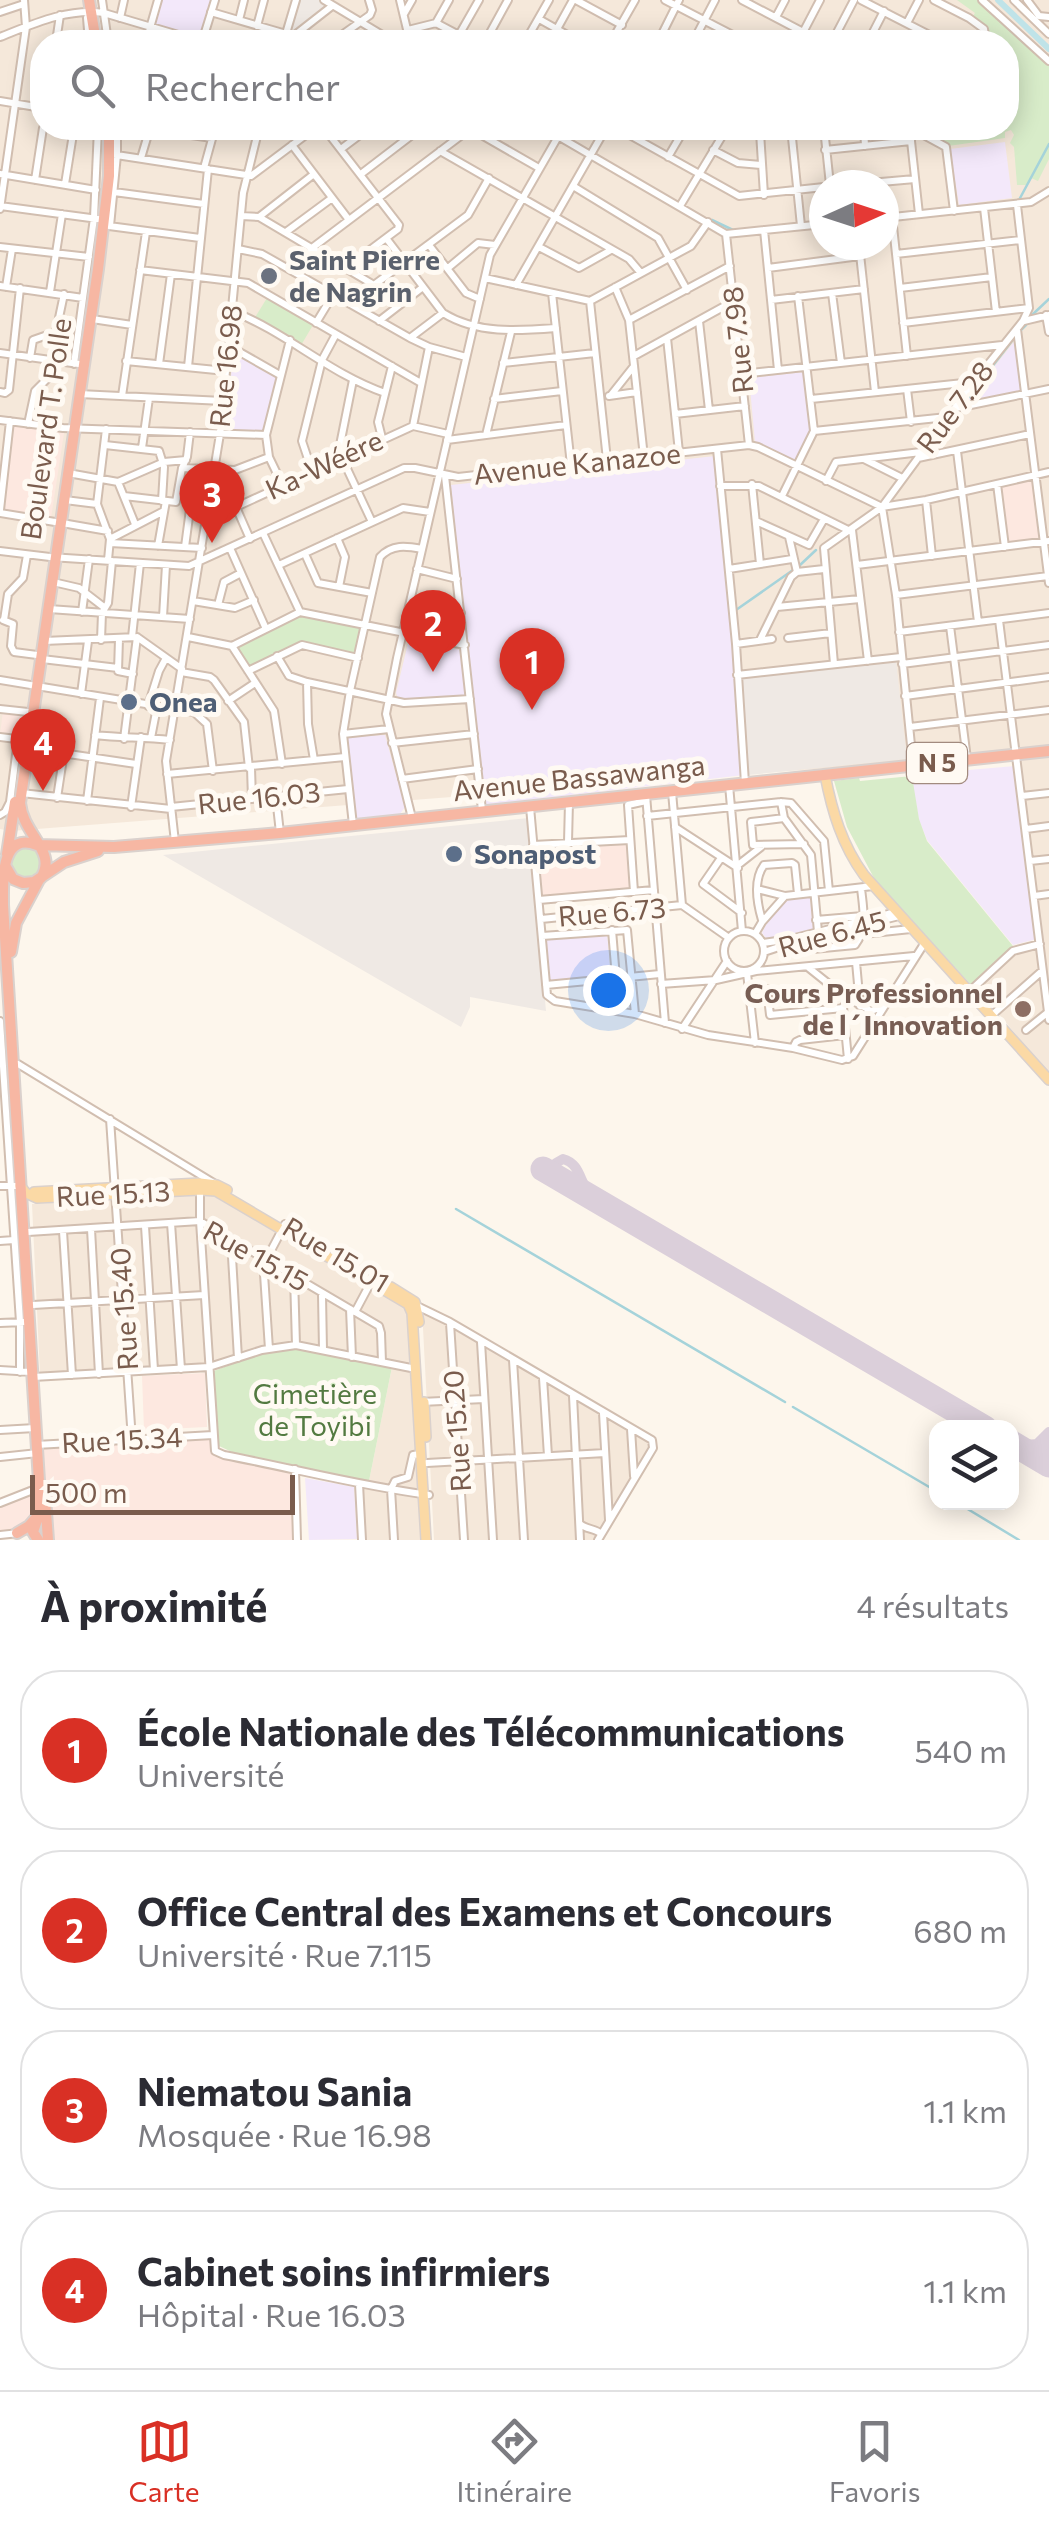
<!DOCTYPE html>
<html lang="fr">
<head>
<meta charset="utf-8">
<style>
	:root { --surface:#fff; --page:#f7f7f7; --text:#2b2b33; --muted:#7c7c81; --line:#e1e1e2; --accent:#d93025 }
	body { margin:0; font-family:Commissioner,sans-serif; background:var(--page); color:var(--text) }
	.controls { position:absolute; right:30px; bottom:30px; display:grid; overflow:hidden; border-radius:20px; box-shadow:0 5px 25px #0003 }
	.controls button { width:90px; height:90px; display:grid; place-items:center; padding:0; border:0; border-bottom:2px solid var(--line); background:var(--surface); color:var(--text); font:50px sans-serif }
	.compass { position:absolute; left:809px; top:170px; width:90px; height:90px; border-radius:50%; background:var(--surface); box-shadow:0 5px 25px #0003; rotate:87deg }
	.scale { position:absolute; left:30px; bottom:25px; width:265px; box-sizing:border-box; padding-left:10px; border:5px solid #7a5c4d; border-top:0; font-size:28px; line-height:35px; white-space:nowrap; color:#7a5c4d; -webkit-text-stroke:8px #fffaf3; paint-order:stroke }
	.you { position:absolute; left:608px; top:990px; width:35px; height:35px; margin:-25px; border:8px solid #fff; border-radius:50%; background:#1a73e8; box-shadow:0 0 0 15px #1a73e833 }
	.badge { display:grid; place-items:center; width:65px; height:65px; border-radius:50%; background:var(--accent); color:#fff; font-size:32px; font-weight:700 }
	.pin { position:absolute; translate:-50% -82px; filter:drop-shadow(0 2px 5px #0008) }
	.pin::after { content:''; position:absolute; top:52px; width:35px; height:30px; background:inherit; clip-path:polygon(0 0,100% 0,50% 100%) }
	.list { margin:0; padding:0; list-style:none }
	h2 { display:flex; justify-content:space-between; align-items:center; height:130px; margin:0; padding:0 40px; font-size:42px }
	h2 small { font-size:32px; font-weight:400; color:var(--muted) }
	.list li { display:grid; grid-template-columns:65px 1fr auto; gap:30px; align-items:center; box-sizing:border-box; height:160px; margin:0 20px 20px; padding:0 20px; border:2px solid var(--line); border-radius:40px }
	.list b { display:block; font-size:38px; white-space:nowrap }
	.list p { margin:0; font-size:32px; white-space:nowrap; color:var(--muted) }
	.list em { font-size:32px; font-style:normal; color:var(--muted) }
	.icon { flex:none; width:55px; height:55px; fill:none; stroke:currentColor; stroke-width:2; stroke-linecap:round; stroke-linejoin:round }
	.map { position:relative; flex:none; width:1049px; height:1540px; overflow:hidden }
	.search { position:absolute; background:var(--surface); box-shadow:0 5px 25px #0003; left:30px; right:30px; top:30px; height:110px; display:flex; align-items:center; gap:25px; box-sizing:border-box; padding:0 35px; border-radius:40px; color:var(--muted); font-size:38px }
	.sheet { height:850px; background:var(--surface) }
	nav { display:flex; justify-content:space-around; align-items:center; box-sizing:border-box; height:140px; border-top:2px solid var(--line); background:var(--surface); font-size:28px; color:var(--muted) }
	nav a { display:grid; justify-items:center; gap:5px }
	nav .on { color:var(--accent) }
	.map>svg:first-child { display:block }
</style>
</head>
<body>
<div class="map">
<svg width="1049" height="1540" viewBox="0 0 1049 1540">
	<rect width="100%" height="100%" fill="#fdf6ec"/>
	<path fill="#f5e8da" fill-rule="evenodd" d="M0,0h1049v1074l-73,-87 41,-40 27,-3 -25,-191 -1008,78 -11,-2zM42,42h964v86h-964zM824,185h60v60h-60z
		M212,1195l195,113 4,57 -115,-25 -89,25 -167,9 -8,-170z
		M422,1309l231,135 -55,96h-164z
		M392,1367l19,4 11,169h-58l-4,-54h8z"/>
	<path fill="#fde8e0" d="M13,425l51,8 -13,85 -51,-7z
		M1032,480l8,61 -34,5 -8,-59z
		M3,711l21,3 -3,23 -21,-3z
		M627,841l4,48 -90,8 -5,-48z
		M205,1373l2,54 -63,3 -2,-54z
		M213,1435l2,15 80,19 2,71h-249l-7,-96z
		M35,1493v21l-13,14 -22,3v-25z"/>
	<path fill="#efe9e4" d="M301,0h18l10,5 -42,33z
		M896,661l11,98 -159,16 -12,-97z
		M529,818l17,193 -76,-14v10l-9,20 -298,-172z"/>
	<path fill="#f3e8fa" d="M159,0h54l-11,39 -50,-13z
		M1005,142l7,56 -53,7 -9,-56z
		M1017,338l8,55 -60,11z
		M235,353l42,24 -12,56 -39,-1 7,-78z
		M805,372l7,59 -15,31 -42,-20 -6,-64z
		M715,456l29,319 -261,30 -32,-320z
		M409,639l55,12 4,46 -69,4 -3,-8z
		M385,735l20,72 -5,7 -45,5 -8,-82z
		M1015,766l22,173 -24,6 -86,-105 -8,-20 -8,-45z
		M810,897l3,32 -46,10 -5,-6 8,-16 19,-18z
		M607,933l4,45 -64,5 -4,-45z
		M305,1478l49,9 3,52 -48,1z"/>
	<path fill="#d8ecc9" d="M957,0h20l72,65v94l-11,22 -7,-3 -4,7h-10l-3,-38 -4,-4 4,-8 -3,-5 -6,2v6l-57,8 -14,-9 5,-9h67v-86h-25l6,-12 -16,-11 4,-6z
		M267,298l46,27 -13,22 -46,-28z
		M298,614l63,14 -6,30 -53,-13 -50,25 -15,-24z
		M912,776l7,43 8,22 86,105 -40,41 -98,-107 -28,-53 -13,-46 25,-3 1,3z
		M21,845l19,4 3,21 -17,11 -17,-11 -1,-8z
		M298,1347l94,20 -23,114 -137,-29 -13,-6 -5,-75c27,-10 55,-22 84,-24z"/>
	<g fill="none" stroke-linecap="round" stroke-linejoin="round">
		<path stroke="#a5d3da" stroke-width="2.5" d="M1019,200l30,-56
			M712,220l21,10
			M1032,315l17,-16
			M1021,330l5,-5
			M964,403l51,-66
			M944,415l23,-29
			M941,432l9,-11
			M799,566l17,-16
			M736,610l57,-40
			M456,1209l329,193
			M793,1407l143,84
			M956,1502l63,38"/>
		<path stroke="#bfe3e8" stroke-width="6" d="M998,0l51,49"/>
		<path stroke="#dbcfda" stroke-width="10" d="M574,1187c-11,2 -19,-2 -22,-13l4,-11 7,-4c19,5 16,26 30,39
			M1047,1436l-2,14 4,10
			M1016,1446l21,-2 12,-12"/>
		<path stroke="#dbcfda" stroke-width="25" d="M543,1169l442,259
			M1012,1443l37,22"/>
		<defs>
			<path id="minor" d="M102,0l6,42
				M324,0l70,42
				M400,0l10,42
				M576,0l46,25
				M665,0l81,42
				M742,0l61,32
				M861,0l82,42
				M934,0l35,18 15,11 1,6 -6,7
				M982,0l67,61
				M1014,0l35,34
				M1027,0l12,16 10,1
				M0,12l24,-8
				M211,12l75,22
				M404,14l8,-14
				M776,17l9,-17
				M87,18l2,24
				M120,18l4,-18
				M539,19l41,23
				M239,20l5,-20
				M436,23l13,-23
				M907,23l12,-23
				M257,26l7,-26
				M557,29l16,-29
				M408,30l28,-7 36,19
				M459,35l20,-35
				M0,37c33,-13 67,-29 104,-24l98,29 13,-42
				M285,37l11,-37
				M871,38l9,4
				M56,42l4,-27
				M146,42l12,-42
				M286,42l46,-36
				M332,42l38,-27 2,-5 -3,-10
				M485,42l23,-42
				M525,42l24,-42
				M611,42l24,-42
				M658,42l21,-42
				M693,42l22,-42
				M798,42l22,-42
				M832,42l22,-42
				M868,42l16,-31
				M0,101l42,7
				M324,128l75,97 -1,4 -52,39
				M544,128l182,106
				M617,128l122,68 85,-9
				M752,128l8,4 38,-4
				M791,128l10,98
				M824,128l6,57
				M864,128l1,18
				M911,128l35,19 8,64
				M912,128l-1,13 8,73
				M150,129l62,9
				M471,129l68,39
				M760,132l4,63
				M931,137l5,-9
				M292,145l57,75
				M341,149l28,-21
				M713,150l25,13 23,2
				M825,150l86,-9
				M440,151l189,108 11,13
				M110,154l136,21
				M668,157l17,-29
				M141,158l9,-30
				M204,168l11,-40
				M0,174l96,16
				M361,174l60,-46
				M246,175l5,1 64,-48
				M35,180l8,-52
				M65,184l9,-56
				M847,185l68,-6
				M573,186l85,52 29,52
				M114,192l90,12
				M1017,205l12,103
				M0,206l98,13
				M680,206l47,-78
				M984,208l12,104
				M0,209l26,-182 -2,-27
				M241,216l18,1 115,68
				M259,217l55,-43
				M892,217l15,139
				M884,218l147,-16 18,-11
				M109,226l91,12
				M110,226l7,-71v-27
				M764,230l14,140
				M286,232l46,-34
				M726,234l23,211
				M726,234l98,-10
				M386,238l57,75c34,21 74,18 113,15
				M429,245l37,48 14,6
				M859,245l16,147
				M0,247l89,10
				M539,247l40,21 32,-18
				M238,249l24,5 148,84 19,9 37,10
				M896,254l125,-14
				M448,268l30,-25 17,2
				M768,268l92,-12
				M140,270l108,13 173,100
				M296,273l16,-25 159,-120
				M485,278l105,23 101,-55 17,-24
				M516,285l90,-157
				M0,286l83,12
				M6,287l6,-38
				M615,287l14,33 15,137
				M900,288l92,-11
				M50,292l12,-78
				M552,293l19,172
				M832,293l9,70
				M771,300l93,-11
				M590,301l17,159
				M352,305l22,-20 94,-70 21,-37
				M232,311c54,21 98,63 153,82
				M1046,315l3,17
				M92,319l40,6
				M629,320l101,-54
				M379,321l44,-34
				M699,321l10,89
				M1024,321l25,-6
				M316,323l17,-28
				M903,323l126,-15
				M1017,329l32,254
				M410,338l33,-25
				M667,338l12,114
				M229,346l51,29
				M0,353l79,11
				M634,356l100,-55
				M30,358l3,-18 23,-8 8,-38
				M126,361l100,10
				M503,363l92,-10
				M74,364l20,-146 4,-90
				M159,364l12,-90
				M188,367l20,-198
				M742,374l260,-29
				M353,380l-13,65 2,13 30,64
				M907,389l4,33
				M0,392l5,1 4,-3 11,-102
				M79,394l144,7
				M611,395l23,-29
				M122,396l24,-164
				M609,396l28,-4
				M494,399l68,-8
				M811,399l162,-17
				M956,408l93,-19
				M675,414l70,-8
				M0,420l63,8 203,7
				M28,424l7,-33 16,-16 2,-13
				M413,426l16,-79
				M106,429l-9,75 13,35 -2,21
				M814,431l133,-14
				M190,432l-3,25 -5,11 53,2 34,-13
				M486,435l25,-103
				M382,438l-4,-16 14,-56
				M447,440l119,-15
				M105,445l54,6 5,16 -2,34
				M142,448l7,-50
				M717,449l19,195 9,139
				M957,451l21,171
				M918,458l112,-24
				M864,459l38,19
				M312,471l-10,-30 20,-81 14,-26
				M68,473l50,9 46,-20 22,-2
				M445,476l37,334
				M826,481l10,-19 85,-10
				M118,482l17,42
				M282,484l-13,-27 -3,-22 24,-95
				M752,484l8,80
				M997,484l8,63
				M720,486h39l89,44
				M179,493l31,2
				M124,496l52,6 6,-34
				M782,496l32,-65 -16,-135
				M65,500l32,4
				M926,500l6,56
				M882,507l14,88 17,170
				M0,510l10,-89
				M0,513l55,9
				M756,521l53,24 15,-26
				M62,523l46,8
				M852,530l16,131
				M263,533l37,79
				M789,537l8,35
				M337,538l8,19 -6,30
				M110,539l54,-28
				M250,539l-14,-32 177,-81 35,8
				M110,543l92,5
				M158,546l8,-45
				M185,547l7,-53
				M230,548l36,81
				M0,551l50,6 139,9 215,-98h11l43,9 291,-32 9,2 124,60 44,-7 123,-28
				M305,554l13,29 54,10
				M279,565l124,-57 27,4
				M857,565l192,-24
				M417,569l40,10
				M729,569l63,-10
				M53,582l26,6 26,20
				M896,595l152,-19
				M193,601l42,7 19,-8
				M410,602l51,11
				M218,605l6,-23 17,-9
				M777,607l83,-8
				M49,609l141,10
				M82,612l7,-53
				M163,617l3,-52
				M3,620l10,4 -2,22 3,6 23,3
				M4,620l4,-26 15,-16 4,-23
				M999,620l50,400
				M950,626l17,133
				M899,632l150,-19
				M132,637l8,-74
				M188,637l44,9 68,-34 165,33
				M788,638l43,-5
				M119,639l-1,32 15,3
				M101,640l1,-27 6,-10 4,-42
				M760,640l31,-63 6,-5 27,-3
				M44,641l93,-4 45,32
				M736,644l36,-5
				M232,646l42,65 8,53
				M277,656l12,20 18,6 97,21 66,-4
				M42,659l76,9
				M834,664l-10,-116 58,-41 92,-125 49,-61 6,-13
				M902,664l147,-19
				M248,671l54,-26 56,13
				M181,672l29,5 4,3 30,42 5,46
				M737,675l164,-18
				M0,680l194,32 13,12 6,47
				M307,682l1,42 6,36
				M81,694l7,-53
				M905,696l144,-19
				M228,701l27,-18
				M148,706l11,-35 7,-13
				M0,709l28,3
				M910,727l139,-17
				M343,734l46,-5
				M95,735c25,3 49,2 75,5
				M0,737l24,3
				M151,738l6,-31
				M124,739l13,-102
				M392,743l82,-9
				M28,748l108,16
				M251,768l1,31
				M167,774l178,-17
				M402,779l76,-10
				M729,785l13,146
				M672,792l10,113
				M21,793l150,16
				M646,795l19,228
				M1022,796l27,-3
				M276,797l4,36
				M57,798l7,-46
				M87,801l13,-103
				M781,802l3,16 27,37 7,77
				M131,807l10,-70
				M171,807l177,-18
				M530,807l17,188 8,6 80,13 73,21 85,13 49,12 11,-4 71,-112
				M0,815l5,-3 5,-10 8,-63
				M647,816l134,-14 10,1 33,38 5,50
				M412,818l-26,-104 11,-56 93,-403 73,-127
				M784,818l-33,4 2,23 51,-1
				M353,825l-10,-91 7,-43 30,-134c12,-13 26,-11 42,-8
				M675,827l63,41
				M1026,829l23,-3
				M175,842l-9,-81 54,-327 23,-241 16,-65
				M568,842l1,-40
				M533,845l97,-5
				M721,858l-18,26 39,29
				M1030,861l19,-2
				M738,865l23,-18
				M757,889l28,7
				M634,892l-6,-87 18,-4
				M1034,896l15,-2
				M539,900l115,-10
				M682,905l47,33
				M541,919l141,-14
				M762,920c-5,-17 -9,-40 2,-55l28,-2 3,2 3,29
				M816,920l47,-4
				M612,930l4,48
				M724 951a20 20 0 1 1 40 0a20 20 0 1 1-40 0Z
				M755,934l7,-12 23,-26 88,-10
				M863,934l48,-5
				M542,936l85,-6 8,84
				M763,943l28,-4 105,-27
				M792,951l63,-6c13,-17 8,-37 6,-57
				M764,952l27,-9 108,-27
				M856,962l4,44
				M809,968l35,28 27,15 11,-4
				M747,973l8,70
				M661,984l55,-4 40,-9 158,-15
				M546,985l114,-11
				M767,989l3,26 73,-7
				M969,992l44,-41 27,-7
				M843,1007l5,52
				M991,1016l51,-45
				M0,1021l20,301v50
				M682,1029l45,-68
				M1026,1030l21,-17
				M793,1048l3,-6 4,-2 45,-5
				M18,1064l199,121
				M110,1119l22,321
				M0,1186h20
				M200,1190v31l15,230 9,4c68,13 136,31 205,40
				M171,1223l10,146
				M145,1226l9,144
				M91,1229l8,145
				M63,1231l9,144
				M28,1232l172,-11 179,105 2,7 1,29
				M231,1240l7,118
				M0,1241l14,-1
				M263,1259l6,90
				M266,1260l19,-36
				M294,1276l2,69
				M322,1295l1,55
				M33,1305l171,-10
				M417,1306l33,16 202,118 1,8 -55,92
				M350,1309l2,48
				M355,1312l16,-30
				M0,1323l24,-1
				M450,1323l14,217
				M481,1342l12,198
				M513,1360l11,180
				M0,1370l34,2
				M33,1377l176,-10 53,-17 34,-5 120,24
				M543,1378l5,78
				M573,1396l7,144
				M421,1402l63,-3
				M603,1413l6,107
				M631,1429l3,47
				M0,1430l35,-2
				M36,1445l177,-10
				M0,1457l38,-4
				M427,1463l178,-10
				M295,1469l2,71
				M359,1484l3,56
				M0,1503l38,-15
				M580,1524c7,6 15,4 21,10
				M0,1535l19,-2
				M394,1540l-3,-51 4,-8 13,-4 5,-22 8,-1"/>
			<path id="major" d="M825,775c7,36 17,70 39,100l185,205
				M20,1186l6,7 11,5 163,-8 16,1 192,113 4,9 14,227
				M34,1192l166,-9 17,2 10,5
				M391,1287l24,15 4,20
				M424,1402l2,35"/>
			<path id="highway" d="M89,0l7,42
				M7,854l8,-52
				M6,867l7,12 10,4 11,-1 30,-20 34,-11
				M41,878c17,-26 -18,-43 -21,-75l78,-534 11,-93v-48
				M11,952l5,-29 23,-43
				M45,1498l3,42
				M17,1533l12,-7 6,-7
				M38,1540l-5,-8 6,-18 1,-17 -37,-592c0,-24 -3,-74 34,-60l77,2 166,-14 769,-82"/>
		</defs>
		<use href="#minor" stroke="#d1beb0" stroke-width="10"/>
		<use href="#major" stroke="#dad1cd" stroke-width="12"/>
		<use href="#highway" stroke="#dad1cd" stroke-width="14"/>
		<use href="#minor" stroke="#fff" stroke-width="6"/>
		<use href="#major" stroke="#fbd9a5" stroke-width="9"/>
		<use href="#highway" stroke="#f7b7a3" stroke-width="10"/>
	</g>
	<circle fill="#6b7280" stroke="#fffaf3" stroke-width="4" cx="269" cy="276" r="10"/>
	<g fill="#5c6f8a" stroke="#fffaf3" stroke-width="4">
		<circle cx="129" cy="702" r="10"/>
		<circle cx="454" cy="854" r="10"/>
	</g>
	<circle fill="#8d6e63" stroke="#fffaf3" stroke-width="4" cx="1023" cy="1009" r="10"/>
	<g text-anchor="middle" stroke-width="10" stroke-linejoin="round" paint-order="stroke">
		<rect fill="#fffaf3" stroke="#a28b7f" stroke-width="2.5" x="907" y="743" width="60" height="40" rx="8"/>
		<g font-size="25" font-weight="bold" fill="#7a5c4d">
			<text x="937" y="772">N 5</text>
		</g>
		<g font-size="28" font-weight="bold" fill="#5b616d" stroke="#fffaf3" text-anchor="start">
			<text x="289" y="270">Saint Pierre<tspan x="289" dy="32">de Nagrin</tspan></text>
		</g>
		<g font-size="28" fill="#7a5c4d" stroke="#fffaf3">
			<text transform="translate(738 340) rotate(-96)" y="10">Rue 7.98</text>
			<text transform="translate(226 366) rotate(-84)" y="10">Rue 16.98</text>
			<text transform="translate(955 407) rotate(-53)" y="10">Rue 7.28</text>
			<text transform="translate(46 429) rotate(-82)" y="10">Boulevard T. Polle</text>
			<text transform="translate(577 464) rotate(-6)" y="10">Avenue Kanazoe</text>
			<text transform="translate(324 465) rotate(-25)" y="10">Ka-Wéére</text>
			<text transform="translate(579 778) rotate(-6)" y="10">Avenue Bassawanga</text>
			<text transform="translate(259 798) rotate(-6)" y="10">Rue 16.03</text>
			<text transform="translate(612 912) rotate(-5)" y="10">Rue 6.73</text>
			<text transform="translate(832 934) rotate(-15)" y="10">Rue 6.45</text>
			<text transform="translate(113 1194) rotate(-3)" y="10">Rue 15.13</text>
			<text transform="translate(336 1255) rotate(31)" y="10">Rue 15.01</text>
			<text transform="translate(256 1256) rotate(29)" y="10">Rue 15.15</text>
			<text transform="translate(124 1309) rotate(-94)" y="10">Rue 15.40</text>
			<text transform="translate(457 1431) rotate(-94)" y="10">Rue 15.20</text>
			<text transform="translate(122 1440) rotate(-3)" y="10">Rue 15.34</text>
		</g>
		<g font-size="28" font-weight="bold" fill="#4e5e75" stroke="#fffaf3" text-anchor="start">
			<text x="149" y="712">Onea</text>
			<text x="474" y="864">Sonapost</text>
		</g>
		<g font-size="28" font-weight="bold" fill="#785e54" stroke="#fffaf3" text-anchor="end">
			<text x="1003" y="1003">Cours Professionnel<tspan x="1003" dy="32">de l´Innovation</tspan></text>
		</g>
		<g font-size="28" fill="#537a41" stroke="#fffaf3">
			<text x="315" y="1404">Cimetière<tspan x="315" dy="32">de Toyibi</tspan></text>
		</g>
	</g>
</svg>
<div class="controls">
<button><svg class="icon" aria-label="layers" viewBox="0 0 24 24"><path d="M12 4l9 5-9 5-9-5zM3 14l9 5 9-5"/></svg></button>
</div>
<svg class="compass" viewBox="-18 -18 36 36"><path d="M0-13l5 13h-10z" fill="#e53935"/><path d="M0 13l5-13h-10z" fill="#7c7c81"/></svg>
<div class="scale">500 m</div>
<div class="you"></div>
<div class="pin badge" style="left:532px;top:710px">1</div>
<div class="pin badge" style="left:433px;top:672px">2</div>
<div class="pin badge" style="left:212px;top:543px">3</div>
<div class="pin badge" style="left:43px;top:791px">4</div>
<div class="search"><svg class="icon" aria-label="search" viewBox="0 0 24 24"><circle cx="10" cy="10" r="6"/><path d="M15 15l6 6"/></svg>Rechercher</div>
</div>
<section class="sheet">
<h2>À proximité<small>4 résultats</small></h2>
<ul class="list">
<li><span class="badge">1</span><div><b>École Nationale des Télécommunications</b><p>Université</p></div><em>540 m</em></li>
<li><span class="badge">2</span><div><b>Office Central des Examens et Concours</b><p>Université · Rue 7.115</p></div><em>680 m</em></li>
<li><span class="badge">3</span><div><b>Niematou Sania</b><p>Mosquée · Rue 16.98</p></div><em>1.1 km</em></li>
<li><span class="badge">4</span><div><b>Cabinet soins infirmiers</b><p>Hôpital · Rue 16.03</p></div><em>1.1 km</em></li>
</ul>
</section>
<nav>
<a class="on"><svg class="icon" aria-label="map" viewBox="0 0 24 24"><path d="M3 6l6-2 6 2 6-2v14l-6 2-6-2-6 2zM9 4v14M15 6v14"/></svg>Carte</a>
<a><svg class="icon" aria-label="directions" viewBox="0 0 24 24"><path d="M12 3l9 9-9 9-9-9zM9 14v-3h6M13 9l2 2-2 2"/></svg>Itinéraire</a>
<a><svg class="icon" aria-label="saved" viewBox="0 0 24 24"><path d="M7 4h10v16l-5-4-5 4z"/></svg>Favoris</a>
</nav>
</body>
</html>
